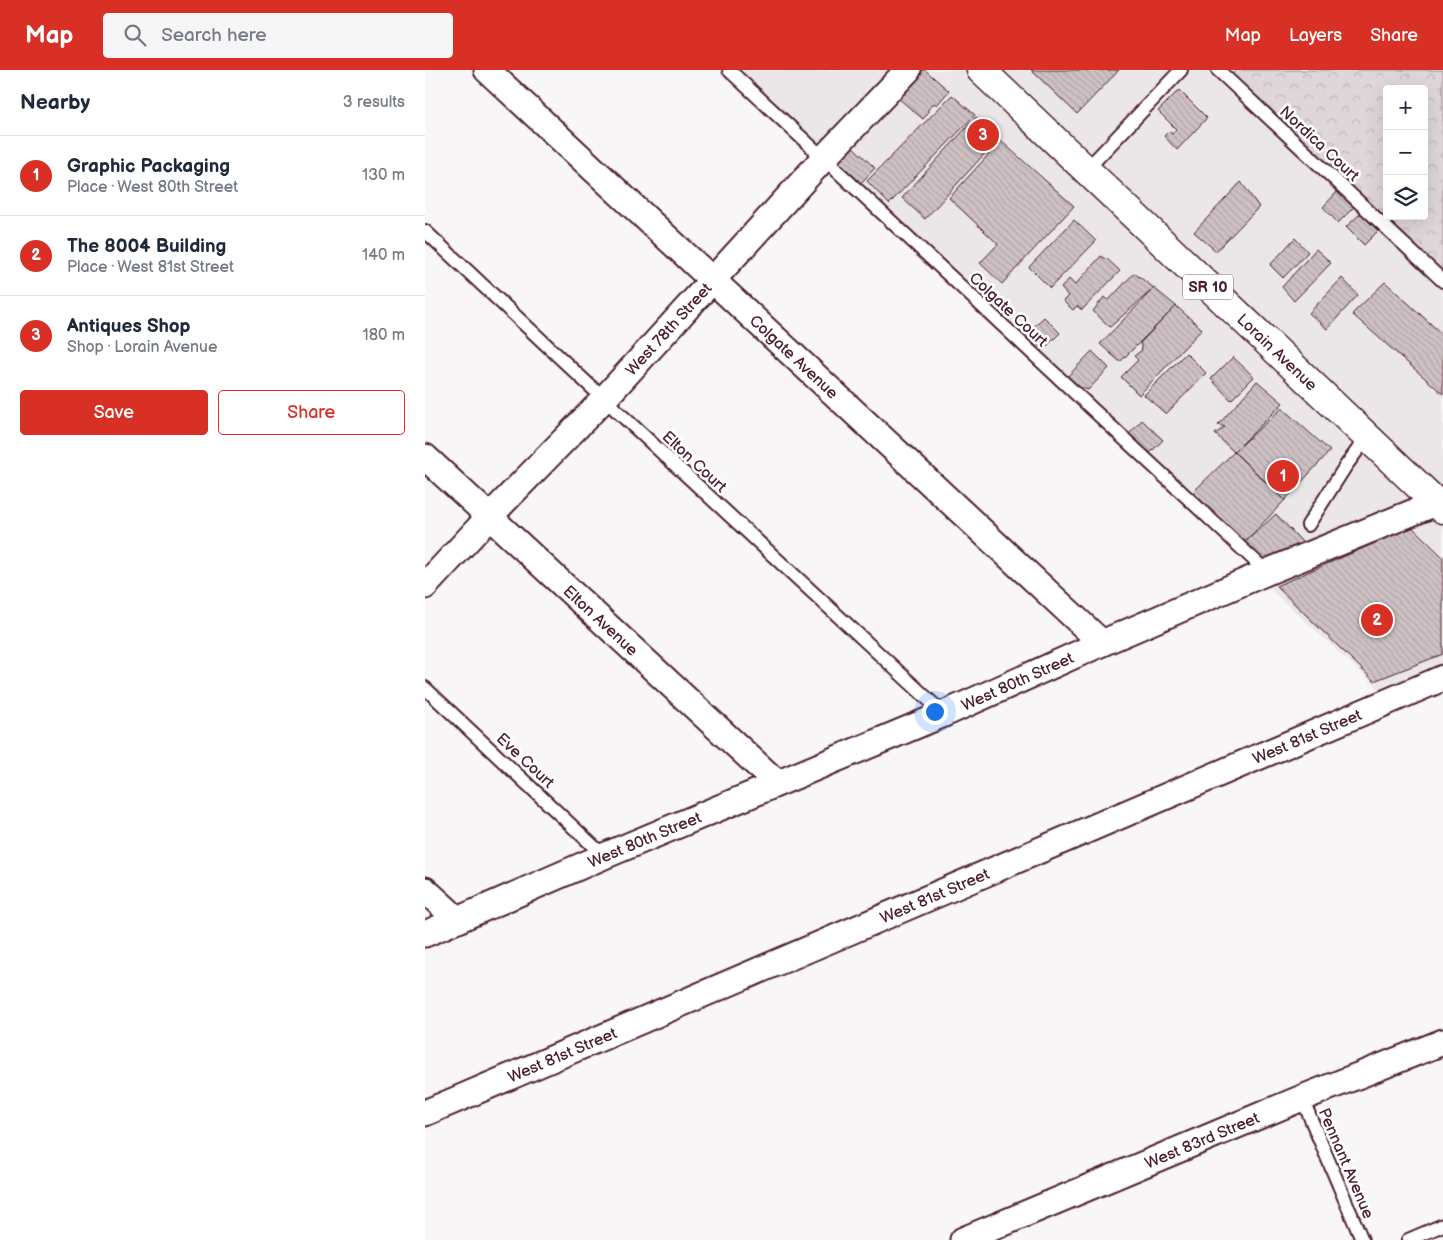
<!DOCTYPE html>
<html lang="en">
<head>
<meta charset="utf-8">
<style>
	:root { --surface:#fff; --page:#f6f6f7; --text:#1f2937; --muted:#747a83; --line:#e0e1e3; --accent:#d93025 }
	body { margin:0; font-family:"Balsamiq Sans",sans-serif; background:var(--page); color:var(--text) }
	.controls { position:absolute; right:15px; top:15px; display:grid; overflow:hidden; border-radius:5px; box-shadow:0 5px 20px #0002 }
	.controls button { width:45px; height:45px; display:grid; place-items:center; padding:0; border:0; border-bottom:1px solid var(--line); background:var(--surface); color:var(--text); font:25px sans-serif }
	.you { position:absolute; left:509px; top:641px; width:18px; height:18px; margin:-12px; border:4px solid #fff; border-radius:50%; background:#1a73e8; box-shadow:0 0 0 8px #1a73e833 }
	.badge { display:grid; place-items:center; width:32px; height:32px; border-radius:50%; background:var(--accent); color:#fff; font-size:16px; font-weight:700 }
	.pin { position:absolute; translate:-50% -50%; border:2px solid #fff; box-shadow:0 1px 5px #0006 }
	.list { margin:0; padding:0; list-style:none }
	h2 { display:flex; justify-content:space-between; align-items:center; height:65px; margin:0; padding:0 20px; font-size:21px }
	h2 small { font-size:16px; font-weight:400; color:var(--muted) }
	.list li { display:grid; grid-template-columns:32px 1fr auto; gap:15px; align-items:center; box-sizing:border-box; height:80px; padding:0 20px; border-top:1px solid var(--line) }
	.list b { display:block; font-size:19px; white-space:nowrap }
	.list p { margin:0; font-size:16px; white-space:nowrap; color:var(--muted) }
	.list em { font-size:16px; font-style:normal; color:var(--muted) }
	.actions { display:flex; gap:10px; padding:15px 20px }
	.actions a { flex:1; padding:11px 0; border:1px solid var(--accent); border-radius:5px; text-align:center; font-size:18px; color:var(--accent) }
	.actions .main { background:var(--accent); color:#fff }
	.icon { flex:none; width:28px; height:28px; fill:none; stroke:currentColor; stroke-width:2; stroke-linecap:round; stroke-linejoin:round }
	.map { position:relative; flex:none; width:1018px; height:1170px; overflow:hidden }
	header { display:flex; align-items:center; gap:30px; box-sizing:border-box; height:70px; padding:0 25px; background:var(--accent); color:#fff }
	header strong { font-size:24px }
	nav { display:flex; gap:28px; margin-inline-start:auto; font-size:18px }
	.search { width:350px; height:45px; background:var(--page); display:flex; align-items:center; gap:12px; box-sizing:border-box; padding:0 18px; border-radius:5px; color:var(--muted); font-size:19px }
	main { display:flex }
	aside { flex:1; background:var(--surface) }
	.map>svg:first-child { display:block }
</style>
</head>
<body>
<header>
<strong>Map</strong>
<div class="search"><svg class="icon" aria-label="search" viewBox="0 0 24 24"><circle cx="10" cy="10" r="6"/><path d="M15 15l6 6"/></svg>Search here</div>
<nav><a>Map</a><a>Layers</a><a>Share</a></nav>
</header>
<main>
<aside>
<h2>Nearby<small>3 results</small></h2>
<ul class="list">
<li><span class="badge">1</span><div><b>Graphic Packaging</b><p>Place · West 80th Street</p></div><em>130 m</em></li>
<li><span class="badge">2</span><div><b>The 8004 Building</b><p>Place · West 81st Street</p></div><em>140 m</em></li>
<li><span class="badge">3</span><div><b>Antiques Shop</b><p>Shop · Lorain Avenue</p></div><em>180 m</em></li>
</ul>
<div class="actions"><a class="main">Save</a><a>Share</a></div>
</aside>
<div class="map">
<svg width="1018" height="1170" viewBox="0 0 1018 1170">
	<defs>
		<pattern id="forest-crowns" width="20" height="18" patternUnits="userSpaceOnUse" patternTransform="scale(1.25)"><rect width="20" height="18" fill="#ded6d9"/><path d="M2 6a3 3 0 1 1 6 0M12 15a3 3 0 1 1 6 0" fill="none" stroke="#c0b7ba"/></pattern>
		<pattern id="building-back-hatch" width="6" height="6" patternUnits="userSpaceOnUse" patternTransform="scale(1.25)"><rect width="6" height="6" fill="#cdc1c4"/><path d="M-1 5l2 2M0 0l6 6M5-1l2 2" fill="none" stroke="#b2a5a9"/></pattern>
	</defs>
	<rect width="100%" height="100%" fill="#f8f6f7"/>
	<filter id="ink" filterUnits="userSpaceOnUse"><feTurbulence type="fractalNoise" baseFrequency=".02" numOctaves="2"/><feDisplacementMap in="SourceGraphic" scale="10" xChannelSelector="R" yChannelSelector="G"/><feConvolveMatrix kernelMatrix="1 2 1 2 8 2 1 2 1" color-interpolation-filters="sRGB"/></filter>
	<g filter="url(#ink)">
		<path fill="#ebe6e8" d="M304,0h489l225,211v408l-52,11 -134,-123 9,-4z"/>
		<path fill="url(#forest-crowns)" stroke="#947a82" fill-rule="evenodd" d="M811,0h207v211l-216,-202zM962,19h37v127h-37z"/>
		<path fill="url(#building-back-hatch)" stroke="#4a1f2b" d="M497,0h3l24,21 -12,14 -3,-2 -7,8 2,1 -6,7 -25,-21z
			M606,0h88l-42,44z
			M754,20l28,28 -30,32 -13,-14 5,-5 3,3 4,-5 -18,-18z
			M527,25l23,20 -86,89 -22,-23z
			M551,47l23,21 -74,81 -23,-21z
			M576,71l73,65 -72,78 -22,-21 18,-19 -49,-46z
			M427,76l23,22 -16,17 -23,-21z
			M816,112l18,25 -43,44 -22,-19z
			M913,121l16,16 -16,16 -15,-16z
			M936,143l17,18 -14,14 -18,-18z
			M649,150l22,21 -46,47 -21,-21z
			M870,168l13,14 -25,26 -13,-13z
			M891,179l15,14 -37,38 -12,-14z
			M676,186l4,3 1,-1 14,13 -38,39 -5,-4 -4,4 -10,-9 5,-5 -7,-8 8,-9 6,6z
			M709,203l20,15 -44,39 -17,-16 11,-14 5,3z
			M917,208l16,17 -31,34 -18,-16z
			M960,212l58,53v59l-91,-80z
			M729,218l22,18 -56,56 -20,-18z
			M751,236l26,23 -63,66 -18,-18 17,-17 -4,-4 8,-6 -2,-7z
			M619,247l16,16 -19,19 -16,-17z
			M667,281l17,17 -21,22 -11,-4 -10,-9z
			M761,283l20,20 -40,41 -22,-19z
			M808,287l21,20 -23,23 -20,-21z
			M832,311l26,22 -49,49 -19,-18 10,-7 -7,-2z
			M857,338l48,43 -45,49 -51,-48z
			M717,350l21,20 -15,15 -20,-20z
			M809,382l51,48 -42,44 -52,-50z
			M851,444l29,31 -43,18 -19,-19z
			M987,457l31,30v97l-69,27 -98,-95z"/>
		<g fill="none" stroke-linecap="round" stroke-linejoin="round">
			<defs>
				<path id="service" d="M304,0l538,502
					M793,0l225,211
					M661,100l95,-100
					M0,161l179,168 340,315
					M883,455l37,-58 22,-30
					M0,618l179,168
					M877,1028l60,142
					M983,1170l35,-15"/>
				<g id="minor">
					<path id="s1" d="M62,0l615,573"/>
					<path id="s2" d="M0,387l352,326"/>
					<path id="s3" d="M0,516l64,-69 115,-118 219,-240 85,-89"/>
					<path d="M0,820l33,30"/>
					<path id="s4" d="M0,864l179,-78 340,-142 158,-71 165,-71 169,-69"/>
					<path id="s5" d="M0,1043l1018,-435"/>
					<path id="s6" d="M538,1170l339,-142 141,-56"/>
				</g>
				<g id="primary">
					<path id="s7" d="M556,0l462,439"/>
				</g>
			</defs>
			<use href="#service" stroke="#4a1f2b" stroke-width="16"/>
			<use href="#minor" stroke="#4a1f2b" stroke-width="29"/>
			<use href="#primary" stroke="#4a1f2b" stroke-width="31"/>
			<use href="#service" stroke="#fff" stroke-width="12"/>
			<use href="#minor" stroke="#fff" stroke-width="25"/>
			<use href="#primary" stroke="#fff" stroke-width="28"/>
		</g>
	</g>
	<g text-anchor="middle" stroke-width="5" stroke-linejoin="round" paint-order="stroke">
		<rect fill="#fff" stroke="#80626b" stroke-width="1" x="758" y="204.5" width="50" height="25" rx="4"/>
		<g font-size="15" font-weight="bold" fill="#4a1f2b">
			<text x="783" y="222">SR 10</text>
		</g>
		<g font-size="16" fill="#4a1f2b" stroke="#fff">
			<text transform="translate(895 73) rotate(43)" y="6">Nordica Court</text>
			<text transform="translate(584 239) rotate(43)" y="6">Colgate Court</text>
			<text dy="6" stroke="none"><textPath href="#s3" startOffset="354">West 78th Street</textPath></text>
			<text dy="6" stroke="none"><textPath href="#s7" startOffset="409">Lorain Avenue</textPath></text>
			<text dy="6" stroke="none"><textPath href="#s1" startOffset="420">Colgate Avenue</textPath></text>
			<text transform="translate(270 391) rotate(43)" y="6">Elton Court</text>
			<text dy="6" stroke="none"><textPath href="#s2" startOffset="240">Elton Avenue</textPath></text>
			<text dy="6" stroke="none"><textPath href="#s4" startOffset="644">West 80th Street</textPath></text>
			<text dy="6" stroke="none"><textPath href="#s5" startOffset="959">West 81st Street</textPath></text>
			<text transform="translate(101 690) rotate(43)" y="6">Eve Court</text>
			<text dy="6" stroke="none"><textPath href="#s4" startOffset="239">West 80th Street</textPath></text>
			<text dy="6" stroke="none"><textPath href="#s5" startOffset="554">West 81st Street</textPath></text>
			<text dy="6" stroke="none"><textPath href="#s5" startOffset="149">West 81st Street</textPath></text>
			<text dy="6" stroke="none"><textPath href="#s6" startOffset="259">West 83rd Street</textPath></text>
			<text transform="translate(922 1093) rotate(67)" y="6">Pennant Avenue</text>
		</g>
	</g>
</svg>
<div class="controls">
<button>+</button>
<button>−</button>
<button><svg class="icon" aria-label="layers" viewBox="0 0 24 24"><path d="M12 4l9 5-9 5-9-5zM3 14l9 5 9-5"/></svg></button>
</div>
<div class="you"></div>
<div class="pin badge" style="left:858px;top:406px">1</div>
<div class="pin badge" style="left:952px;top:550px">2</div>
<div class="pin badge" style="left:558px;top:65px">3</div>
</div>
</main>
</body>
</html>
